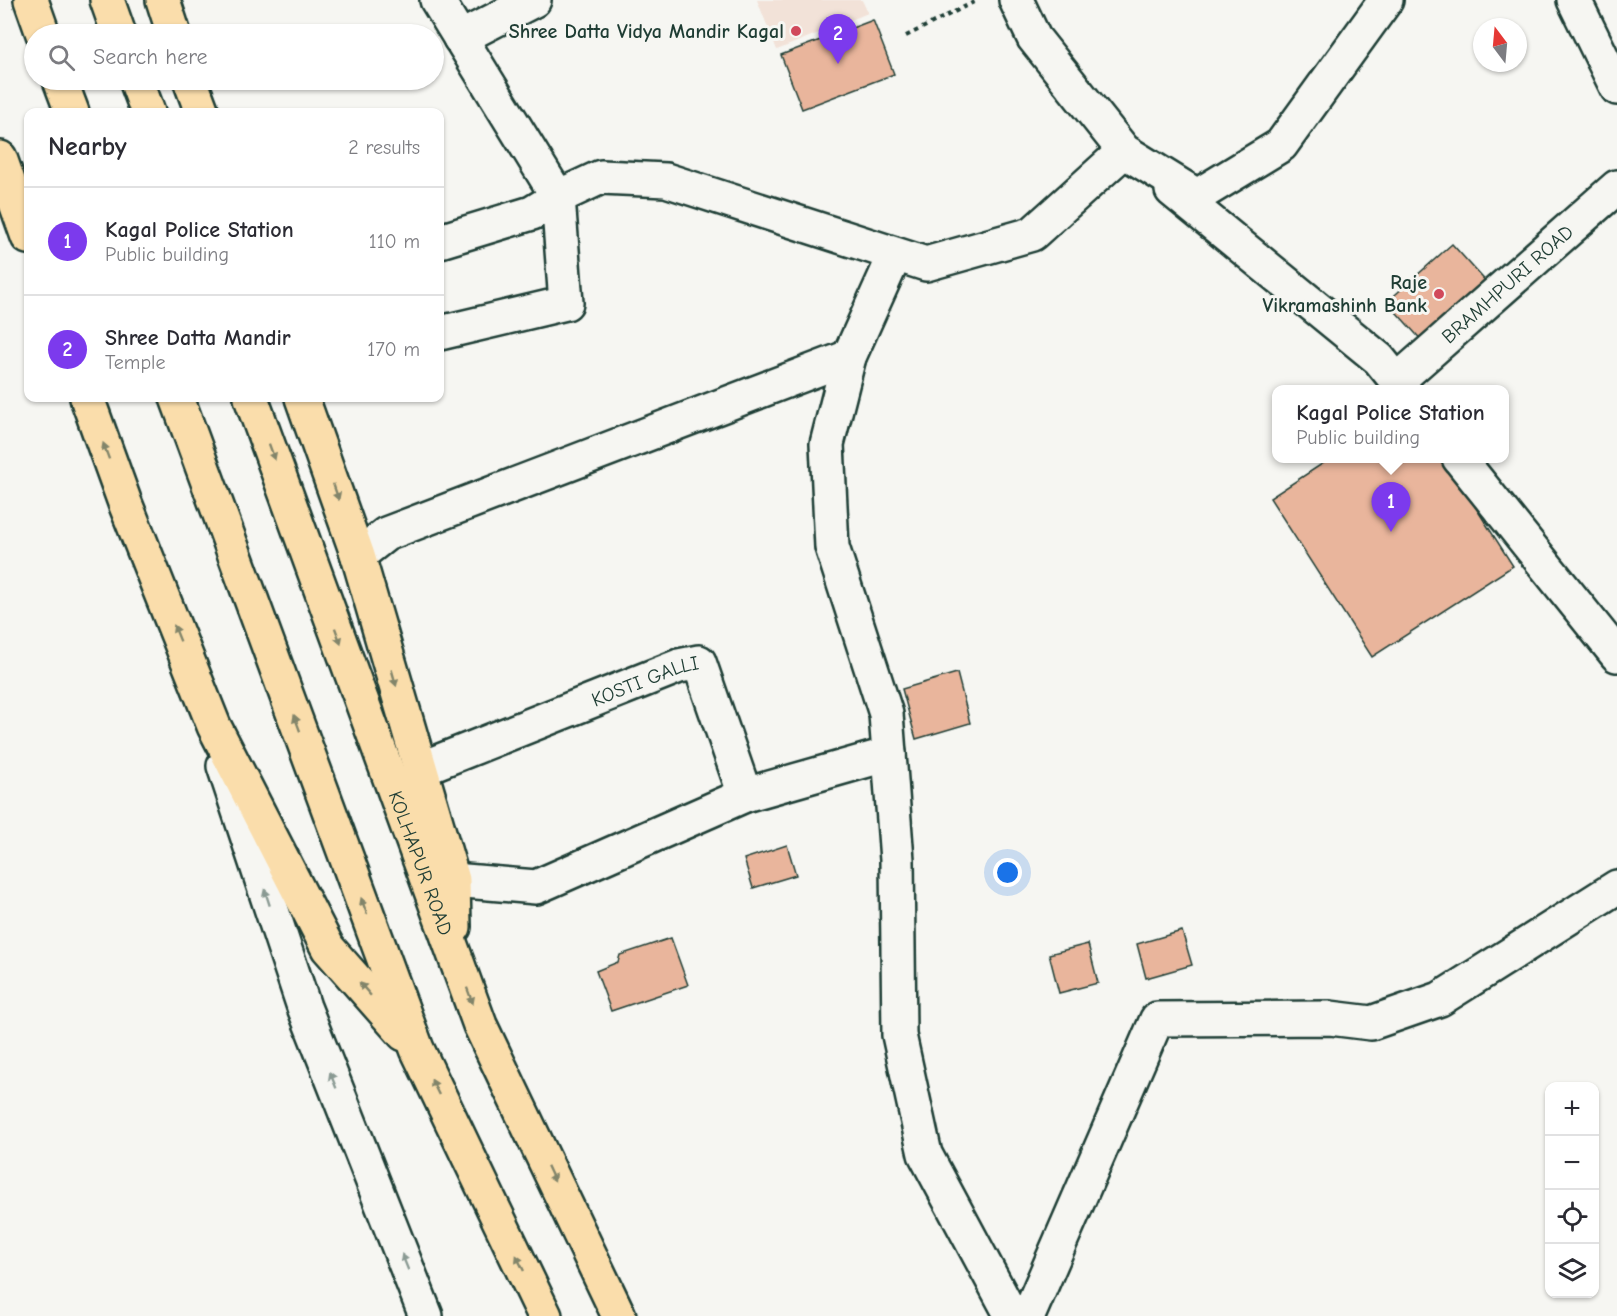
<!DOCTYPE html>
<html lang="en">
<head>
<meta charset="utf-8">
<style>
	:root { --surface:#fff; --page:#f2f2f3; --text:#2b2b33; --muted:#7c7c81; --line:#e1e1e2; --accent:#7c3aed }
	body { margin:0; font-family:"Comic Neue",sans-serif; background:var(--page); color:var(--text) }
	.controls { position:absolute; right:18px; bottom:18px; display:grid; overflow:hidden; border-radius:12px; box-shadow:0 2px 4px #0004 }
	.controls button { width:54px; height:54px; display:grid; place-items:center; padding:0; border:0; border-bottom:2px solid var(--line); background:var(--surface); color:var(--text); font:30px sans-serif }
	.compass { position:absolute; left:1473px; top:18px; width:54px; height:54px; border-radius:50%; background:var(--surface); box-shadow:0 2px 4px #0004; rotate:344deg }
	.you { position:absolute; left:1008px; top:873px; width:21px; height:21px; margin:-15px; border:4px solid #fff; border-radius:50%; background:#1a73e8; box-shadow:0 0 0 9px #1a73e833 }
	.badge { display:grid; place-items:center; width:39px; height:39px; border-radius:50%; background:var(--accent); color:#fff; font-size:20px; font-weight:700 }
	.pin { position:absolute; translate:-50% -50px; filter:drop-shadow(0 2px 3px #0008) }
	.pin::after { content:''; position:absolute; top:32px; width:21px; height:18px; background:inherit; clip-path:polygon(0 0,100% 0,50% 100%) }
	.popup { position:absolute; left:1272px; top:385px; width:237px; height:78px; box-sizing:border-box; display:grid; place-content:center; border-radius:12px; background:var(--surface); filter:drop-shadow(0 2px 4px #0005); font-size:20px; white-space:nowrap; color:var(--muted) }
	.popup b { font-size:22px; color:var(--text) }
	.popup::after { content:''; position:absolute; left:50%; top:100%; margin-left:-12px; border:12px solid transparent; border-top-color:var(--surface) }
	.list { margin:0; padding:0; list-style:none }
	h2 { display:flex; justify-content:space-between; align-items:center; height:78px; margin:0; padding:0 24px; font-size:26px }
	h2 small { font-size:20px; font-weight:400; color:var(--muted) }
	.list li { display:grid; grid-template-columns:39px 1fr auto; gap:18px; align-items:center; box-sizing:border-box; height:108px; padding:0 24px; border-top:2px solid var(--line) }
	.list b { display:block; font-size:22px; white-space:nowrap }
	.list p { margin:0; font-size:20px; white-space:nowrap; color:var(--muted) }
	.list em { font-size:20px; font-style:normal; color:var(--muted) }
	.icon { flex:none; width:33px; height:33px; fill:none; stroke:currentColor; stroke-width:2; stroke-linecap:round; stroke-linejoin:round }
	.map { position:relative; flex:none; width:1617px; height:1316px; overflow:hidden }
	.search { position:absolute; background:var(--surface); box-shadow:0 2px 4px #0004; left:24px; top:24px; width:420px; height:66px; display:flex; align-items:center; gap:15px; box-sizing:border-box; padding:0 21px; border-radius:33px; color:var(--muted); font-size:22px }
	.panel { position:absolute; background:var(--surface); box-shadow:0 2px 4px #0004; left:24px; top:108px; width:420px; height:294px; border-radius:12px }
	.map>svg:first-child { display:block }
</style>
</head>
<body>
<div class="map">
<svg width="1617" height="1316" viewBox="0 0 1617 1316">
	<rect width="100%" height="100%" fill="#f6f6f2"/>
	<filter id="ink" filterUnits="userSpaceOnUse"><feTurbulence type="fractalNoise" baseFrequency=".0167" numOctaves="2"/><feDisplacementMap in="SourceGraphic" scale="12" xChannelSelector="R" yChannelSelector="G"/><feConvolveMatrix kernelMatrix="1 2 1 2 8 2 1 2 1" color-interpolation-filters="sRGB"/></filter>
	<g filter="url(#ink)">
		<path fill="#f2e2d8" d="M757,0h105l6,13 -91,37z"/>
		<path fill="#e9b59c" stroke="#1f3d34" stroke-width="1.5" d="M873,20l21,54 -92,35 -21,-54z
			M1452,244l38,42 -65,58 -38,-42z
			M1331,458h113l69,108 -141,91 -102,-159z
			M957,673l13,50 -54,16 -14,-50z
			M787,845l9,30 -43,13 -9,-29z
			M1182,931l10,34 -46,13 -9,-34z
			M671,938l17,47 -77,26 -15,-40 22,-9 2,-7z
			M1088,944l10,39 -39,10 -10,-39z"/>
		<g fill="none" stroke-linecap="round" stroke-linejoin="round">
			<defs>
				<g id="minor">
					<path d="M437,0l121,197 43,-20 65,3 260,84 106,-30 92,-83"/>
					<path d="M1016,0l18,38 90,113 73,45 84,-51 105,-145"/>
					<path d="M1574,0l43,88"/>
					<path d="M460,38l74,-38"/>
					<path d="M1172,190l207,169 25,31"/>
					<path d="M440,241l92,-28 26,-16 8,106 -126,30"/>
					<path d="M895,255l-46,102 -22,87 5,103 54,167 11,146 2,175 26,119 87,162"/>
					<path id="s1" d="M1397,381l220,-194"/>
					<path d="M1459,458l158,197"/>
					<path d="M358,556l28,-22 463,-177"/>
					<path d="M224,766l80,241 122,309"/>
					<path id="s2" d="M420,769l259,-103 20,-4 46,133 144,-41"/>
					<path d="M453,880l83,7 209,-92"/>
					<path d="M1028,1316l129,-297 173,-1 41,5 69,-24 177,-112"/>
				</g>
				<g id="highway">
					<path d="M31,0l12,34"/>
					<path d="M107,0l12,34"/>
					<path d="M163,0l11,34"/>
					<path d="M60,80l12,32"/>
					<path d="M136,80l12,32"/>
					<path d="M190,80l12,32"/>
					<path d="M0,158l28,79"/>
					<path d="M87,398l38,105 89,223 114,222 76,86"/>
					<path d="M177,398l240,651 128,267"/>
					<path id="s3" d="M251,398l229,627 139,291"/>
					<path d="M302,398l56,158 95,324 1,47"/>
				</g>
			</defs>
			<use href="#minor" stroke="#1f3d34" stroke-width="38"/>
			<use href="#highway" stroke="#1f3d34" stroke-width="38"/>
			<path stroke="#1f3d34" stroke-width="4" stroke-dasharray="4.5 4.5" stroke-linecap="butt" d="M906,36l72,-36"/>
			<use href="#minor" stroke="#f6f6f2" stroke-width="33"/>
			<use href="#highway" stroke="#faddab" stroke-width="33"/>
		</g>
		<defs><path id="oneway-solid" d="M-6-.8H1V-3.2L6.5 0L1 3.2V.8H-6Z" transform="scale(1.5)"/></defs>
		<g fill="#82856a">
			<use href="#oneway-solid" transform="translate(106 451) rotate(-110)"/>
			<use href="#oneway-solid" transform="translate(272 452) rotate(70)"/>
			<use href="#oneway-solid" transform="translate(336 492) rotate(71)"/>
			<use href="#oneway-solid" transform="translate(177 633) rotate(-112)"/>
			<use href="#oneway-solid" transform="translate(338 636) rotate(70)"/>
			<use href="#oneway-solid" transform="translate(394 678) rotate(74)"/>
			<use href="#oneway-solid" transform="translate(297 723) rotate(-110)"/>
			<use href="#oneway-solid" transform="translate(364 906) rotate(-110)"/>
			<use href="#oneway-solid" transform="translate(365 989) rotate(-131)"/>
			<use href="#oneway-solid" transform="translate(470 996) rotate(70)"/>
			<use href="#oneway-solid" transform="translate(435 1087) rotate(-116)"/>
			<use href="#oneway-solid" transform="translate(551 1174) rotate(65)"/>
			<use href="#oneway-solid" transform="translate(520 1263) rotate(-116)"/>
		</g>
		<g fill="#8a9a93">
			<use href="#oneway-solid" transform="translate(267 897) rotate(-108)"/>
			<use href="#oneway-solid" transform="translate(333 1080) rotate(-112)"/>
			<use href="#oneway-solid" transform="translate(405 1262) rotate(-112)"/>
		</g>
	</g>
	<g fill="#d1495b" stroke="#f6f6f2" stroke-width="2">
		<circle cx="796" cy="31" r="6"/>
		<circle cx="1439" cy="294" r="6"/>
	</g>
	<g text-anchor="middle" stroke-width="6" stroke-linejoin="round" paint-order="stroke">
		<g font-size="20" font-weight="bold" fill="#1f3d34" stroke="#f6f6f2" text-anchor="end">
			<text x="784" y="38">Shree Datta Vidya Mandir Kagal</text>
			<text x="1427" y="289">Raje<tspan x="1427" dy="23">Vikramashinh Bank</tspan></text>
		</g>
		<g font-size="20" fill="#1f3d34" stroke="#f6f6f2">
			<text dy="7" stroke="none"><textPath href="#s1" startOffset="147">BRAMHPURI ROAD</textPath></text>
			<text dy="7" stroke="none"><textPath href="#s2" startOffset="242">KOSTI GALLI</textPath></text>
			<text dy="7" stroke="none"><textPath href="#s3" startOffset="495">KOLHAPUR ROAD</textPath></text>
		</g>
	</g>
</svg>
<div class="controls">
<button>+</button>
<button>−</button>
<button><svg class="icon" aria-label="locate" viewBox="0 0 24 24"><circle cx="12" cy="12" r="6"/><path d="M12 2v4M12 18v4M2 12h4M18 12h4"/></svg></button>
<button><svg class="icon" aria-label="layers" viewBox="0 0 24 24"><path d="M12 4l9 5-9 5-9-5zM3 14l9 5 9-5"/></svg></button>
</div>
<svg class="compass" viewBox="-18 -18 36 36"><path d="M0-13l5 13h-10z" fill="#e53935"/><path d="M0 13l5-13h-10z" fill="#7c7c81"/></svg>
<div class="you"></div>
<div class="pin badge" style="left:1391px;top:532px">1</div>
<div class="popup"><b>Kagal Police Station</b>Public building</div>
<div class="pin badge" style="left:838px;top:64px">2</div>
<div class="search"><svg class="icon" aria-label="search" viewBox="0 0 24 24"><circle cx="10" cy="10" r="6"/><path d="M15 15l6 6"/></svg>Search here</div>
<section class="panel">
<h2>Nearby<small>2 results</small></h2>
<ul class="list">
<li><span class="badge">1</span><div><b>Kagal Police Station</b><p>Public building</p></div><em>110 m</em></li>
<li><span class="badge">2</span><div><b>Shree Datta Mandir</b><p>Temple</p></div><em>170 m</em></li>
</ul>
</section>
</div>
</body>
</html>
